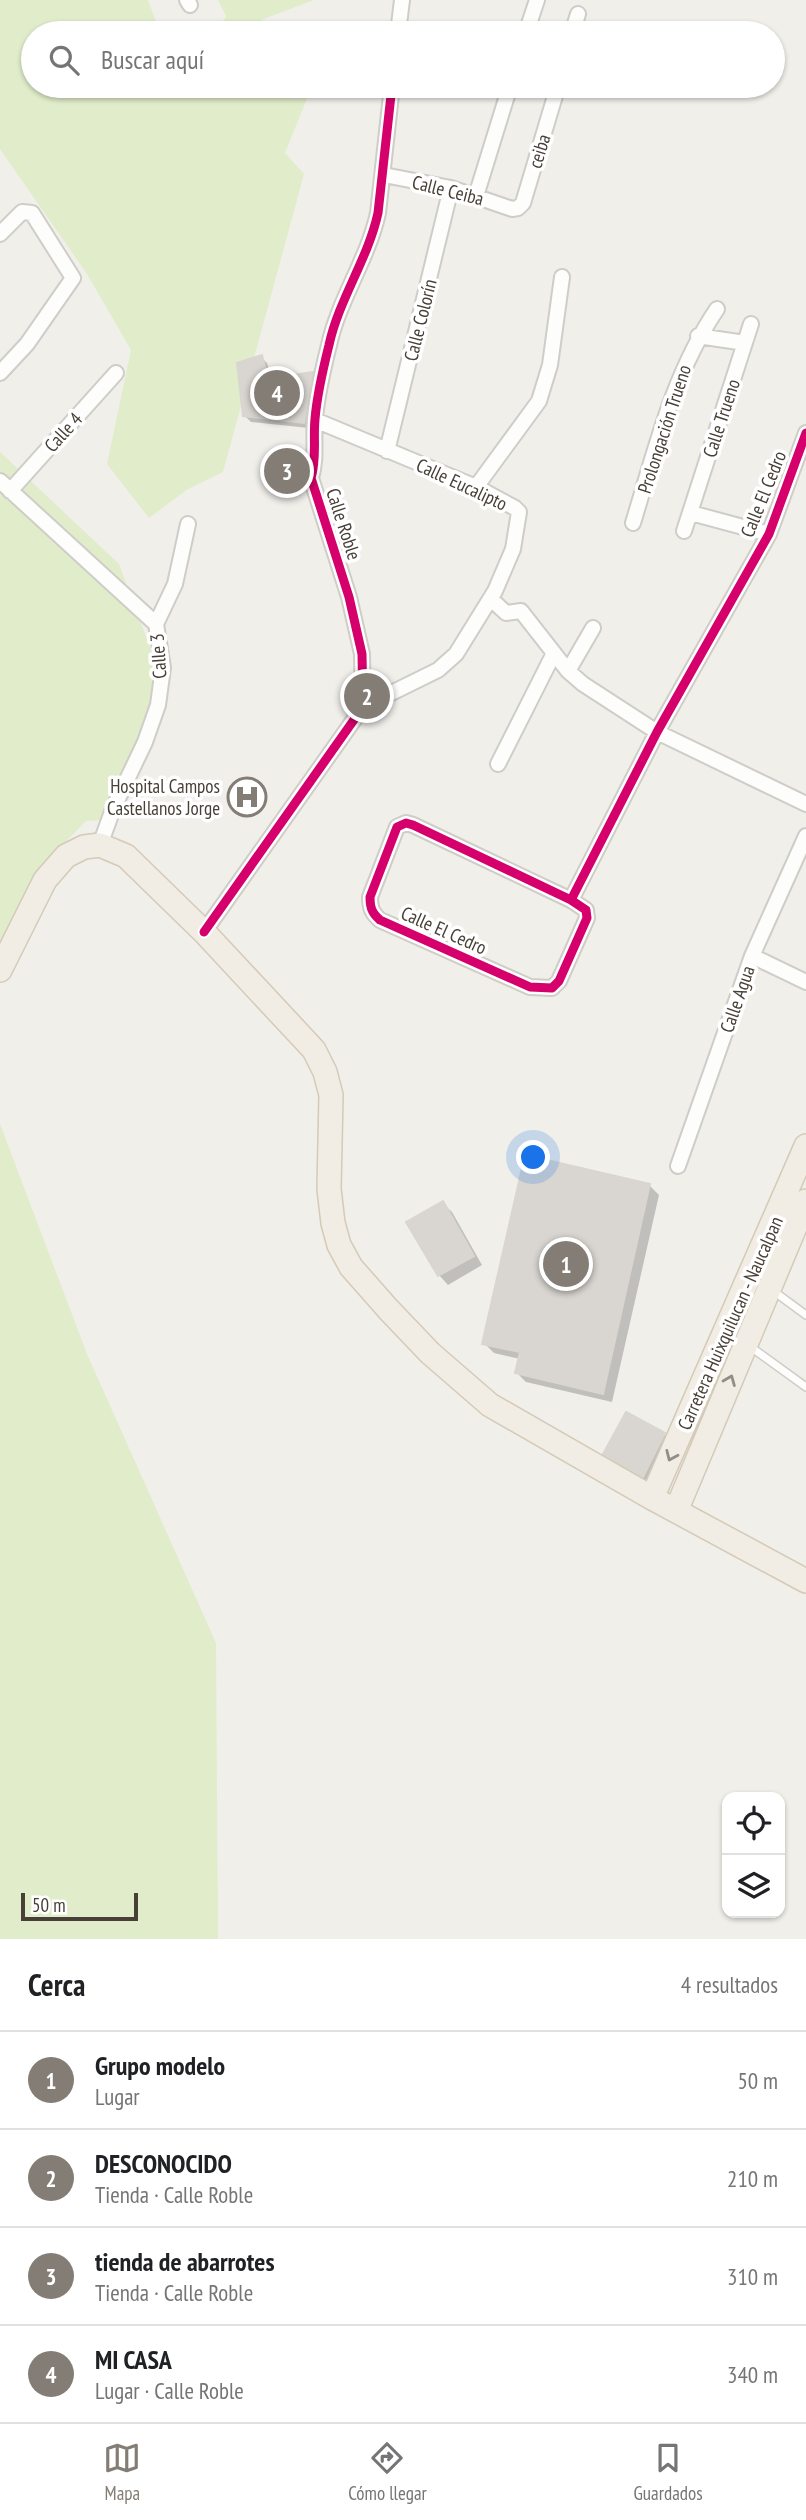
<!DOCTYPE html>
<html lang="es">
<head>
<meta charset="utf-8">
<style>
	:root { --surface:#fff; --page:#f6f6f6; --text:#202124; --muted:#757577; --line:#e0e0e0; --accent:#837d75 }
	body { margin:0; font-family:"PT Sans Narrow",sans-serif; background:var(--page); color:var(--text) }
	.controls { position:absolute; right:21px; bottom:21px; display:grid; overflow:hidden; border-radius:14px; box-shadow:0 2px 5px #0004 }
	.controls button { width:63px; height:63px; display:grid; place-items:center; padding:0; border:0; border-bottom:2px solid var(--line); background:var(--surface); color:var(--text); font:35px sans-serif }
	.scale { position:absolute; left:21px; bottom:18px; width:117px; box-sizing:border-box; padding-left:7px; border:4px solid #484036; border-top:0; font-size:19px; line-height:24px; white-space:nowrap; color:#484036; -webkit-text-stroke:5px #fff; paint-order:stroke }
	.you { position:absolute; left:534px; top:1158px; width:24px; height:24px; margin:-18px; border:5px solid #fff; border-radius:50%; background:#1a73e8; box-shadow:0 0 0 10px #1a73e833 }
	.badge { display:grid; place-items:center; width:46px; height:46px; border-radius:50%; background:var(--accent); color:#fff; font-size:23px; font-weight:700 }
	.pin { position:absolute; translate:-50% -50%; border:4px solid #fff; box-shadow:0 2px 7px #0006 }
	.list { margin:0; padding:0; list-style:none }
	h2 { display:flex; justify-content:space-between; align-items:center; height:91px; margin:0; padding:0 28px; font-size:30px }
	h2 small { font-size:23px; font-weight:400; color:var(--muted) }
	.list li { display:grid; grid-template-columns:46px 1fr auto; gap:21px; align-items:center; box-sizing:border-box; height:98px; padding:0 28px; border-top:2px solid var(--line) }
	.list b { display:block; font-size:26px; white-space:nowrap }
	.list p { margin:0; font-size:23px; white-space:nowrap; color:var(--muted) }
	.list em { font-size:23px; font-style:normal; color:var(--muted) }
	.icon { flex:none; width:38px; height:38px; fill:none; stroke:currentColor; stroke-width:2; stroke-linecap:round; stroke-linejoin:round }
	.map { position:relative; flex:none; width:806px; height:1939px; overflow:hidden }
	.search { position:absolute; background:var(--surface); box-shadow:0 2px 5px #0004; left:21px; right:21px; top:21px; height:77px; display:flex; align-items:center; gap:18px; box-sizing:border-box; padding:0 24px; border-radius:38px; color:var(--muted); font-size:26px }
	.sheet { height:483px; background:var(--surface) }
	nav { display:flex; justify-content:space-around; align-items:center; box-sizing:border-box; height:98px; border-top:2px solid var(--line); background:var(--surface); font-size:19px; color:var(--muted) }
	nav a { display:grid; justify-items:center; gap:4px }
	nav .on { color:var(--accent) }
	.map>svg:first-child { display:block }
</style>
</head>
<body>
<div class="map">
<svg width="806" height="1939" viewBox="0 0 806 1939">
	<rect width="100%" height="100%" fill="#f1efea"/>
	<path fill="#e0ecca" d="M0,0h148l12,33h-127v53h279l-27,67 19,21 -81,298 -35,17 -39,29 -42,-54 24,-114 -44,-76 -87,-125z
		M218,0h96l-53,20 22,13h-66l9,-17z
		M0,452l119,112 42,113 -46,142 -29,2 -41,42 -45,79z
		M0,1124l87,230 129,289 2,296h-218z"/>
	<path fill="#0003" d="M261,357l6,6 5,17 40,-6 6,6 -9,48 -58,-6 -7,-7z
		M526,1158l124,28 9,9 -47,207 -86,-20 -9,-9 3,-14 -26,-6 -10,-10z
		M442,1203l10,9 30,53 -34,20 -9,-10z
		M664,1435l9,9 -20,41 -39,-22 -9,-10z"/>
	<path fill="#d9d6d1" stroke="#d9d6d0" stroke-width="2" d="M262,355l6,24 45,-7 -9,51 -61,-7 -6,-53z
		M525,1155l125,29 -47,210 -88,-21 5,-21 -38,-8z
		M443,1201l31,55 -36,20 -32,-54z
		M626,1412l39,21 -22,44 -40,-23z"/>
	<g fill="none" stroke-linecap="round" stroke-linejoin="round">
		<defs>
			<path id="lane" d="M772,1290l34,25
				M748,1345l58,42"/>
			<path id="street" d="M187,0l3,5
				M309,32l6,1
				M398,33l4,-33
				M526,33l11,-33
				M572,33l6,-19
				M384,175l67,13 61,21 6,-1 5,-5 35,-117
				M476,196l34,-110
				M0,234l22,-22 10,1 41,65 -46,66 -27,29
				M698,336l47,7
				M315,420l161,67 39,21 4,4 -6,37 -18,42 -39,63 -18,16 -75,37
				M387,451l64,-263
				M0,481l156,143 7,44 -5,37 -13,37 -32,67 -13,36
				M476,487l63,-86 11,-36 12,-88
				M10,491l106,-118
				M691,513l78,21
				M633,523c23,-75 40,-149 84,-214
				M684,531l67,-207
				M491,599l15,14 15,-2 47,60 15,13 74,48 149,72
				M156,624l19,-40 13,-60
				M568,671l25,-43
				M498,764l56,-111
				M406,823l7,2 158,75 15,10 1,8 -28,63 -7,7 -22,-1 -150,-67c-8,-7 -10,-12 -10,-23l27,-70z
				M571,900l86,-168 112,-198 37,-101
				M204,932l159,-225 -1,-53 -13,-57 -38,-119c6,-20 2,-38 4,-59 2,-24 8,-50 14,-74 10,-46 39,-86 49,-132l14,-127
				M752,956l54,26
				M678,1166l74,-210 54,-120"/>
			<path id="primary" d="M0,970l45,-90 21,-24 18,-9 16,-2 26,11 78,76 110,118 11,22 6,23 -2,94 4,34 6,22 12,22 37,42 42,44 60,52 162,93 154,83
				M652,1498l154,-352
				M676,1511l130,-310"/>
		</defs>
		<use href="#lane" stroke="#cfcdc8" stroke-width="10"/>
		<use href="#street" stroke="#cfcdc8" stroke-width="18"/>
		<use href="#primary" stroke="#d4cab7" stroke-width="26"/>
		<use href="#lane" stroke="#fdfdfc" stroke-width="7"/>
		<use href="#street" stroke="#fdfdfc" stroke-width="14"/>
		<use href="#primary" stroke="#f1ece4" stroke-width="23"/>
		<defs>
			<path id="cycleway" d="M406,823l7,2 158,75 15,10 1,8 -28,63 -7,7 -22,-1 -150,-67c-8,-7 -10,-12 -10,-23l27,-70z
				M571,900l86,-168 112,-198 37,-101
				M204,932l159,-225 -1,-53 -13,-57 -38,-119c6,-20 2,-38 4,-59 2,-24 8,-50 14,-74 10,-46 39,-86 49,-132l14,-127"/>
		</defs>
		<use href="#cycleway" stroke="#fff" stroke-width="13"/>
		<use href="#cycleway" stroke="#d6006c" stroke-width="9"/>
	</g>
	<defs><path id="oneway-chevron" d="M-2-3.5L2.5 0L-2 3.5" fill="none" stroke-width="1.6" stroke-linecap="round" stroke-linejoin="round" transform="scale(1.75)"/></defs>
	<g stroke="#948d84">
		<use href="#oneway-chevron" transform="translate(730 1380) rotate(-68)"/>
		<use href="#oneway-chevron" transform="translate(671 1456) rotate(114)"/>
	</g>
	<defs>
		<symbol id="hospital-ring" viewBox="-11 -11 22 22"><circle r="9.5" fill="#fff" stroke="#837d75" stroke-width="1.5"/><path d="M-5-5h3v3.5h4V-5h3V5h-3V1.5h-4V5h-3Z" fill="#837d75"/></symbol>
	</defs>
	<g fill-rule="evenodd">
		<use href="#hospital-ring" x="225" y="775" width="44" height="44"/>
	</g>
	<g text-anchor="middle" stroke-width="7" stroke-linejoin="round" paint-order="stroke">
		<g font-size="19" fill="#484036" stroke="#fff">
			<text transform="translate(539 151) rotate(-73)" y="7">ceiba</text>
			<text transform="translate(448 190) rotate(14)" y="7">Calle Ceiba</text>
			<text transform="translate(420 320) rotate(-76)" y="7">Calle Colorín</text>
			<text transform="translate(721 418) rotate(-72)" y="7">Calle Trueno</text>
			<text transform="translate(664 429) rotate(-72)" y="7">Prolongación Trueno</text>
			<text transform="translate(63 432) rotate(-48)" y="7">Calle 4</text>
			<text transform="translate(462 484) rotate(25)" y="7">Calle Eucalipto</text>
			<text transform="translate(763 494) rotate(-68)" y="7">Calle El Cedro</text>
			<text transform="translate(344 524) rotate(72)" y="7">Calle Roble</text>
			<text transform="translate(158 656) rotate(-94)" y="7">Calle 3</text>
			<text transform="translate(444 930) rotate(24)" y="7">Calle El Cedro</text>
			<text transform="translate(737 999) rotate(-71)" y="7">Calle Agua</text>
			<text transform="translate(730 1323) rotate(-66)" y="7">Carretera Huixquilucan - Naucalpan</text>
		</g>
		<g font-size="19" fill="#484036" stroke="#fff" text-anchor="end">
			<text x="220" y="793">Hospital Campos<tspan x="220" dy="22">Castellanos Jorge</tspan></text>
		</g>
	</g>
</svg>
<div class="controls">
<button><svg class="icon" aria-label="locate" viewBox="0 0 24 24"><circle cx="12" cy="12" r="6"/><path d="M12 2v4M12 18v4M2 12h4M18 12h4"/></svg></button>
<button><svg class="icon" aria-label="layers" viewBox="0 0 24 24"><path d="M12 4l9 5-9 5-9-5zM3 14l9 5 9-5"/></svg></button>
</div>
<div class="scale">50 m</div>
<div class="you"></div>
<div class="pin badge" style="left:566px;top:1264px">1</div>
<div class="pin badge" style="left:367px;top:696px">2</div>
<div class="pin badge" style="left:287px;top:471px">3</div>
<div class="pin badge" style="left:277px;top:393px">4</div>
<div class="search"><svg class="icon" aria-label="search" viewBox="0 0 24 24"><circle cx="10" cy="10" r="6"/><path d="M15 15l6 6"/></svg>Buscar aquí</div>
</div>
<section class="sheet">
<h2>Cerca<small>4 resultados</small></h2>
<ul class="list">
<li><span class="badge">1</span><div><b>Grupo modelo</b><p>Lugar</p></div><em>50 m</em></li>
<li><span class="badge">2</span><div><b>DESCONOCIDO</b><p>Tienda · Calle Roble</p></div><em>210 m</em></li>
<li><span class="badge">3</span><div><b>tienda de abarrotes</b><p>Tienda · Calle Roble</p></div><em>310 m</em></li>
<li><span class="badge">4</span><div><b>MI CASA</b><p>Lugar · Calle Roble</p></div><em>340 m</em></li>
</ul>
</section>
<nav>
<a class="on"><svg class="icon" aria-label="map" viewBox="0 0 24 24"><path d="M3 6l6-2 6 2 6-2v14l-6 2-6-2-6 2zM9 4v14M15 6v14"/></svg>Mapa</a>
<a><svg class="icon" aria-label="directions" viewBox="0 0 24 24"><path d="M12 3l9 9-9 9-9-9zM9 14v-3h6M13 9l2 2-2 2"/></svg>Cómo llegar</a>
<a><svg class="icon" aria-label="saved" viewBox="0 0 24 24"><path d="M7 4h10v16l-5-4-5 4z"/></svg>Guardados</a>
</nav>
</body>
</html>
